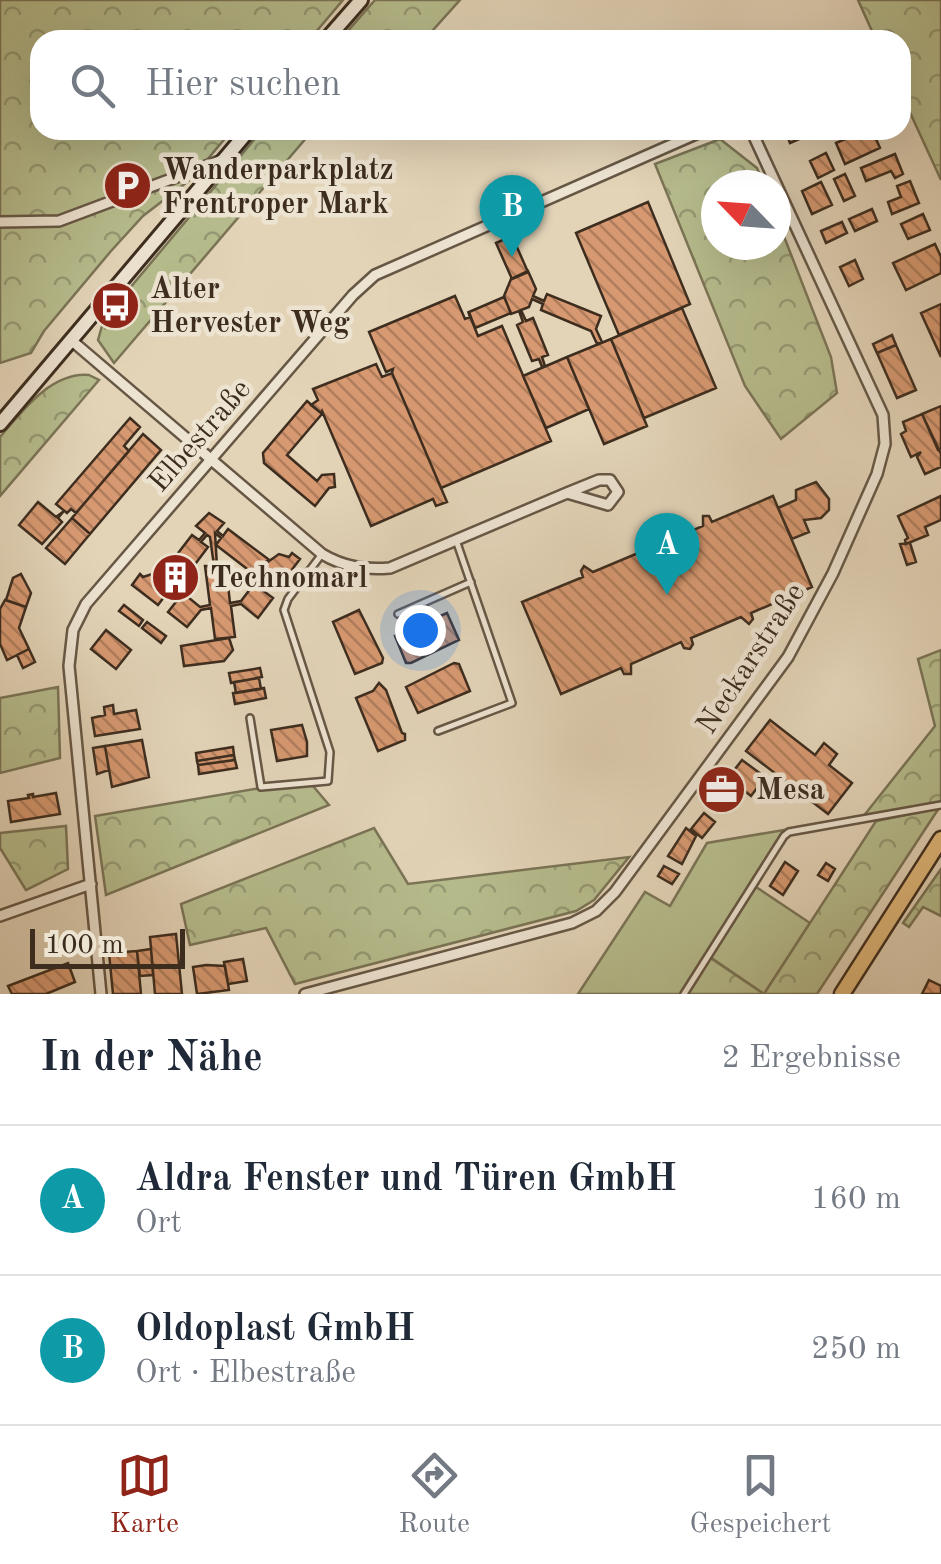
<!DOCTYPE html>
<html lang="de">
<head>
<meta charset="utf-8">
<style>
	:root { --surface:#fff; --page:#f2f2f3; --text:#1f2937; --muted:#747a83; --line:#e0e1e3; --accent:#8f2418 }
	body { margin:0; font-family:"Old Standard TT",serif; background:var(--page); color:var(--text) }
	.compass { position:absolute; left:701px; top:170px; width:90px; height:90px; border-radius:50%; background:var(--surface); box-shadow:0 10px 40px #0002; rotate:295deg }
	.scale { position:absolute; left:30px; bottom:25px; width:155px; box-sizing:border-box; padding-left:10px; border:5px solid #3d2d1f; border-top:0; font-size:28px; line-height:35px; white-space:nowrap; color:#3d2d1f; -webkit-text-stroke:8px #ede3d1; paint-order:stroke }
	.you { position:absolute; left:420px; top:630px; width:35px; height:35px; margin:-25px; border:8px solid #fff; border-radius:50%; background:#1a73e8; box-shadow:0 0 0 15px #1a73e833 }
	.badge { display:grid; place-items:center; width:65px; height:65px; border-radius:50%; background:var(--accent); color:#fff; font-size:32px; font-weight:700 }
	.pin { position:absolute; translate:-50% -82px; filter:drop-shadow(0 2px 5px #0008) }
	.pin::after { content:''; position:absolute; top:52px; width:35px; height:30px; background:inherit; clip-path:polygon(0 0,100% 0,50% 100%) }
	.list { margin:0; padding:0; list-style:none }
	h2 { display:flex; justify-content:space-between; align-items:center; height:130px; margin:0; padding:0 40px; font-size:42px }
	h2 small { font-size:32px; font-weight:400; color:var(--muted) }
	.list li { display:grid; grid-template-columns:65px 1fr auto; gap:30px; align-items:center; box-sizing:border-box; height:150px; padding:0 40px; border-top:2px solid var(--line) }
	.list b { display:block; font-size:38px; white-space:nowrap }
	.list p { margin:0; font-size:32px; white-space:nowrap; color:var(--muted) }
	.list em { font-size:32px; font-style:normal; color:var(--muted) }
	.icon { flex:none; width:55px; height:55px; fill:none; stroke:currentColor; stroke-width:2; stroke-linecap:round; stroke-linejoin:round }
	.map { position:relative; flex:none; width:941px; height:994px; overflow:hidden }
	.search { position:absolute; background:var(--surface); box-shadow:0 10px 40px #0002; left:30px; right:30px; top:30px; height:110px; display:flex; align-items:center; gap:25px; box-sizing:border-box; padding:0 35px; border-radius:30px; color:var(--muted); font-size:38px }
	.sheet { height:430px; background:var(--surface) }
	nav { display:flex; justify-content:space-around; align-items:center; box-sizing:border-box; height:140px; border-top:2px solid var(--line); background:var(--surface); font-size:28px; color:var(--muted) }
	nav a { display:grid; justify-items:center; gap:5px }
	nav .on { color:var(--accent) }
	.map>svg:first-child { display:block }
</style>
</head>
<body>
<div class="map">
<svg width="941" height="994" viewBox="0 0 941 994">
	<defs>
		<pattern id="forest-crowns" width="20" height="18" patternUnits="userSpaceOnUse" patternTransform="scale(2.5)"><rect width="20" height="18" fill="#b6bc8d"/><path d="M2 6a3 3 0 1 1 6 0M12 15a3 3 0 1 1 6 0" fill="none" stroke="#959973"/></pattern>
		<pattern id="building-back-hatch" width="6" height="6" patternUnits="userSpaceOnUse" patternTransform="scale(2.5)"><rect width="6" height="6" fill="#d79971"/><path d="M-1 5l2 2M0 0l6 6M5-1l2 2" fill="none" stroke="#b07d5c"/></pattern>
	</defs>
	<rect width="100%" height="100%" fill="#e3d4b8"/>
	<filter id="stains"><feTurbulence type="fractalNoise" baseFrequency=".002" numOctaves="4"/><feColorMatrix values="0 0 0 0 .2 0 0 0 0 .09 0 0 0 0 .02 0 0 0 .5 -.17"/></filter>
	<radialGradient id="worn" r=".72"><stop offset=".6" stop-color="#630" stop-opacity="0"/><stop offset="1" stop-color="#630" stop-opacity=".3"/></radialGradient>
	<path fill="#b6bc8d" stroke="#7a7456" stroke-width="2.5" d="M784,830l-34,53 60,40 -46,71 -54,-37 -23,37h-109l67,-102 25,14 37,-63z"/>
	<path fill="url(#forest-crowns)" stroke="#7a7456" stroke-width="2.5" d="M0,0h343l-34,40h-269v90h192l-41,49 -48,37 -32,35 -67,80 -13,22 -31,10z
		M375,0h85l-36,40h-84z
		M858,0h83v180l-40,-87v-53h-25z
		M262,130h51l-199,233 -16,-23 6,-21z
		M720,139l37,29 7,17h-48v60h60v-29l55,141 6,36 -56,46 -36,-53 -90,-222z
		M89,375l10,5 -99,116v-59c22,-26 51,-65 89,-62z
		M941,650v152l-79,16 73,-92 -17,-67z
		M58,687l2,71 -60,15v-75z
		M308,780l21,25 -223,90 -11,-79z
		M939,808l-122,186h-130l22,-37 55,37 112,-173z
		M66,826l2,43 -42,21 -26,-42v-15z
		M374,828l34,56 221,-27 -35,43 -18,11 -281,73 -29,-56 -76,17 -9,-41z
		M941,869v47l-18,-9 -14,20 -6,-4z"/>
	<path fill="url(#building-back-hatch)" stroke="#3d2d1f" stroke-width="2.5" d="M785,130h35l-30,13z
		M866,130h6l8,18 -35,16 -9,-21z
		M826,153l8,17 -16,8 -8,-17z
		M895,154l8,20 -8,4 -4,-7 -25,10 -5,-13z
		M845,174l10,22 -11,5 -10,-22z
		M910,181l9,22 -27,11 -4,-12 13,-5 -4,-11z
		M821,182l11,23 -20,9 -10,-23z
		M648,202l42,102 -71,31 -43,-102z
		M872,209l5,12 -22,10 -6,-12z
		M923,214l7,16 -22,9 -7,-15z
		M842,222l5,11 -21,10 -5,-12z
		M512,236l16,36 -16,7 -16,-36z
		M935,244l6,13v16l-35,17 -13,-27z
		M855,260l8,19 -14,7 -9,-19z
		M528,271l8,18 -3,7 11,5 3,-7 54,22 -5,13 6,13 -5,2 -6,-13 -50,-21 2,-6 -11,-5 -3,8 -8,3 5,11 7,-3 15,37 -6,2 3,9 -3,1 -3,-8 -7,2 -15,-36 6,-3 -4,-11 -8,3 -7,-18 7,-17z
		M455,296l10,23 5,-2 -2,-6 10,25 24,-10 49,115 -110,47 -49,-115 1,-4 -7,3 -17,-40z
		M504,297l7,16 -36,15 -6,-16z
		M941,304v53l-20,-44z
		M682,308l34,80 -72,30 -33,-79z
		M892,335l4,10 -19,8 -4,-9z
		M611,339l36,87 -43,18 -37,-87z
		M896,345l20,45 -19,8 -20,-45z
		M567,357l22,52 -43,19 -23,-52z
		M376,364l6,13 10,-4 55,129 -11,4 -3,-7 -62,27 -49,-115 -1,2 -10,-8 7,-5 -5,-11z
		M307,401l15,13 -35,41 30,26 5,-6 12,-1 1,13 -6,1 -14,18 -51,-43 -1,-10z
		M941,406v43l-3,1 -16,-36z
		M922,414l19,40v13l-16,7 -8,-17 4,-5 -10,5 -10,-23 5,-3 -3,-9z
		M130,418l10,9 -16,19 5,5 -53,62 -5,-4 -4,4 -11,-9z
		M143,434l18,16 -71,84 -18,-16z
		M816,482l13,17v11l-8,8 -17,2 5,12 -17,7 -14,-31 18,-8v-10z
		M773,496l39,91 -61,26 2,6 -4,5 -8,-7 -50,21 2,6 -3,5 -6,-1 -3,-6 -50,22v10h-7l-3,-6 -60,26 -39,-92 61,-25 -2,-6 3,-5 9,6 50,-21 -2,-6 3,-4 6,1 3,5 50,-21v-10h6l3,6z
		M941,496v24l-16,7 3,8 -22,9 -1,-4 3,-2 -10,-22z
		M38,502l18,15 8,-6 -6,7 4,4 -20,22 -23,-19z
		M209,513l15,10 -7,8 6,5 5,-7 40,30 -13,16 -39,-30 5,-7 -6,-5 2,33 9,1 4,36 11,-2 13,-17 19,14 -15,20 -17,-14 -10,2 4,31 -20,2 -4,-31 -10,2 -14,17 -19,-15 15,-19 17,14 10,-2 -5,-39h9l-4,-29 -3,-2 -6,7 7,5 -30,40 -16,-13 30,-39 7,5 6,-7 -9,-7z
		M72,518l18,16 -25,30 -19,-16z
		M910,543l6,19 -9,3 -7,-21z
		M292,553l8,6 -19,25 -8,-6 2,-3 -13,-9 17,-12 10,3z
		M21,574l10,19 -5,14 -20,-7 7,-22z
		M140,574l3,3 9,-3 8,5 2,-5 7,6 -10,12 5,5 -6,8 -26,-20z
		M5,600l21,7 -7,21 10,21 -22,11 -7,-16v-35z
		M124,605l19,15 -4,6 -20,-15z
		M359,610l24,48 -1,5 -27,11 -22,-52z
		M447,613l12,27 -48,23h-5l-11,-27z
		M147,622l19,14 -5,7 -19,-15z
		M106,630l25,20 -15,19 -25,-20z
		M229,638l4,12 -9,11 -40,5 -3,-20z
		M29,649l6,13 -12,6 -6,-13z
		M454,663l5,1 11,27 -52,22 -12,-26z
		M260,668l2,9 -31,6 -2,-10z
		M259,678l2,11 -25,4 -2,-11z
		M379,683l7,7 16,43 3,1v6l-27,11 -22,-53 17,-7z
		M264,688l2,10 -31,6 -2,-11z
		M113,705l1,9 22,-4 4,19 -45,7 -3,-18 13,-3 -1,-8z
		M770,720l45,35 9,-12 13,11 -8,11 23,18 -24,31 -82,-63z
		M302,725l5,17v14l-30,5 -6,-31z
		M142,740l7,37 -37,10 -7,-41z
		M105,746l4,24 -12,4 -4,-26z
		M233,747l1,8 -37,6 -1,-8z
		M234,755l1,5 -37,5 -1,-4z
		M235,760l2,8 -38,6 -1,-9z
		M742,760l23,17 -14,19 -23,-18z
		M723,774l13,10 -14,19 -14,-10z
		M56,793l4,21 -49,8 -3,-21 21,-3 -1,-3 5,-1v3z
		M704,813l11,9 -13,16 -11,-9z
		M686,828l10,8 -14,28 -14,-8z
		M785,862l13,9 -15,24 -13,-9z
		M826,863l9,6 -7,12 -10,-6z
		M664,866l15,8 -7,10 -14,-8z
		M176,934l6,60h-27l-5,-57z
		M151,949l2,26 -13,1 -3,-25z
		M137,951l4,43h-28l-4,-41z
		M243,959l4,22 -19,3 -4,-22z
		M68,963l7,19 -29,12h-34l-4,-8z
		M206,965l19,1 4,24 -32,4 -4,-27z
		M929,980l12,6v8h-19z"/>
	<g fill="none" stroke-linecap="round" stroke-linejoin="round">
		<defs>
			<path id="lane" d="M398,614l73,-32
				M250,718l11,69 67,-6 2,-29 -46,-142 4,-11 34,-45
				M438,731l74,-28 -56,-163
				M684,994l100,-158 5,-4 152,-27"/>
			<path id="street" d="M0,222l59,-1 163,-61
				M71,340l251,214c22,13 43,16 68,14l177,-75 32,-13h11l8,12 -10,13 -41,-12
				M0,916l91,-32
				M101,994l-32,-328 4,-36 13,-26 267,-309 22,-20 330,-145
				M305,994l267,-71 24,-12 19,-19 173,-235 45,-84 44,-99 8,-30 -2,-29 -132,-285"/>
			<path id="secondary" d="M326,40l35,-40
				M0,424l249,-294"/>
			<path id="primary" d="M842,994l99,-155"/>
		</defs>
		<use href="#lane" stroke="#665745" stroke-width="10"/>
		<use href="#street" stroke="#665745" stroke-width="14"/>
		<use href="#secondary" stroke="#3d2d1f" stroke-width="18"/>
		<use href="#primary" stroke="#3d2d1f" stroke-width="19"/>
		<use href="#lane" stroke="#ede3d1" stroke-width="5"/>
		<use href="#street" stroke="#ede3d1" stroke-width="9"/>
		<use href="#secondary" stroke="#ede3d1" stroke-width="12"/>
		<use href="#primary" stroke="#e2ba7c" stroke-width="14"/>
	</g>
	<defs>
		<symbol id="parking-disc" viewBox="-11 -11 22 22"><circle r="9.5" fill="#8f2418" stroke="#ede3d1"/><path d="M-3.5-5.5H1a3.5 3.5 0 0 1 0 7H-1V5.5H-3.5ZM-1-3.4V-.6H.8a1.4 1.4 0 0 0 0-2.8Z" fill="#fff"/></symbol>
		<symbol id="bus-disc" viewBox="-11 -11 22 22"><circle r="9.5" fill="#8f2418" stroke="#ede3d1"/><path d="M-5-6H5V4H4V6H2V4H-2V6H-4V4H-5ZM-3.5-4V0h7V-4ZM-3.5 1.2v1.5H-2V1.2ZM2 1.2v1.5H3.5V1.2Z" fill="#fff"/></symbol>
		<symbol id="building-disc" viewBox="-11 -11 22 22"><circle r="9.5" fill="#8f2418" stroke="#ede3d1"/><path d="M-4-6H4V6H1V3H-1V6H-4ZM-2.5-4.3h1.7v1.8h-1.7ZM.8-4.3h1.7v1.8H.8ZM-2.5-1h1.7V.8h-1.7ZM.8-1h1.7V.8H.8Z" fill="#fff"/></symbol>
		<symbol id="office-disc" viewBox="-11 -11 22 22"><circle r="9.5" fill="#8f2418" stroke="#ede3d1"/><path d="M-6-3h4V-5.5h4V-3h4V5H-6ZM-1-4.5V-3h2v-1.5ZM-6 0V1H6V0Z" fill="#fff"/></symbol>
	</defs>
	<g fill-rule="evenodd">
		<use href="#parking-disc" x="100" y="158" width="55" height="55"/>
		<use href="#bus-disc" x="88" y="278" width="55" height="55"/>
		<use href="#building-disc" x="148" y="550" width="55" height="55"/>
		<use href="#office-disc" x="694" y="762" width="55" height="55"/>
	</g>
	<g text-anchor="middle" stroke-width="9" stroke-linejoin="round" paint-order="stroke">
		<g font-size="30" font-weight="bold" fill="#3d2d1f" stroke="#ede3d1" text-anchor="start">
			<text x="162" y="179">Wanderparkplatz<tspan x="162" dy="34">Frentroper Mark</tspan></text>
			<text x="150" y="298">Alter<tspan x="150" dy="34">Hervester Weg</tspan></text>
			<text x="210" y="587">Technomarl</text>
			<text x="756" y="799">Mesa</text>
		</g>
		<g font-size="30" fill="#3d2d1f" stroke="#ede3d1">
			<text transform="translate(199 435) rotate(-49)" y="10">Elbestraße</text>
			<text transform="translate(750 658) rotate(-57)" y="10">Neckarstraße</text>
		</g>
	</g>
	<rect width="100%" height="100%" filter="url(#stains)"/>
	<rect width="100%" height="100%" fill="url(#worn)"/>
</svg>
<svg class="compass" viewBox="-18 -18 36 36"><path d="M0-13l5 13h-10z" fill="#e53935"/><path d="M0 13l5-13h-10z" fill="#747a83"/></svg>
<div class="scale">100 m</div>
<div class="you"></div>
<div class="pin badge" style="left:667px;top:595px;background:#0f9aa8">A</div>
<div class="pin badge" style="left:512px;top:257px;background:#0f9aa8">B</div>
<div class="search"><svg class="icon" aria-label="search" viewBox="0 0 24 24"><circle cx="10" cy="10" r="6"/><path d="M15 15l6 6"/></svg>Hier suchen</div>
</div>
<section class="sheet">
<h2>In der Nähe<small>2 Ergebnisse</small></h2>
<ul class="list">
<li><span class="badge" style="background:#0f9aa8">A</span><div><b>Aldra Fenster und Türen GmbH</b><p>Ort</p></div><em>160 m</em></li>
<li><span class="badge" style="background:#0f9aa8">B</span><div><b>Oldoplast GmbH</b><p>Ort · Elbestraße</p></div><em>250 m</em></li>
</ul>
</section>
<nav>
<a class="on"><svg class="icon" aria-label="map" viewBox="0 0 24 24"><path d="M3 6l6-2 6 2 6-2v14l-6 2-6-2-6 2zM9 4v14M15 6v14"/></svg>Karte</a>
<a><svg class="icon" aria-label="directions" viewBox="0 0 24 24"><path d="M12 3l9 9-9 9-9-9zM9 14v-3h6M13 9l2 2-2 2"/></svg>Route</a>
<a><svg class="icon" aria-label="saved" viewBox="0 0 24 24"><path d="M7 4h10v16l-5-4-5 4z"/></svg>Gespeichert</a>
</nav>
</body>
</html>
